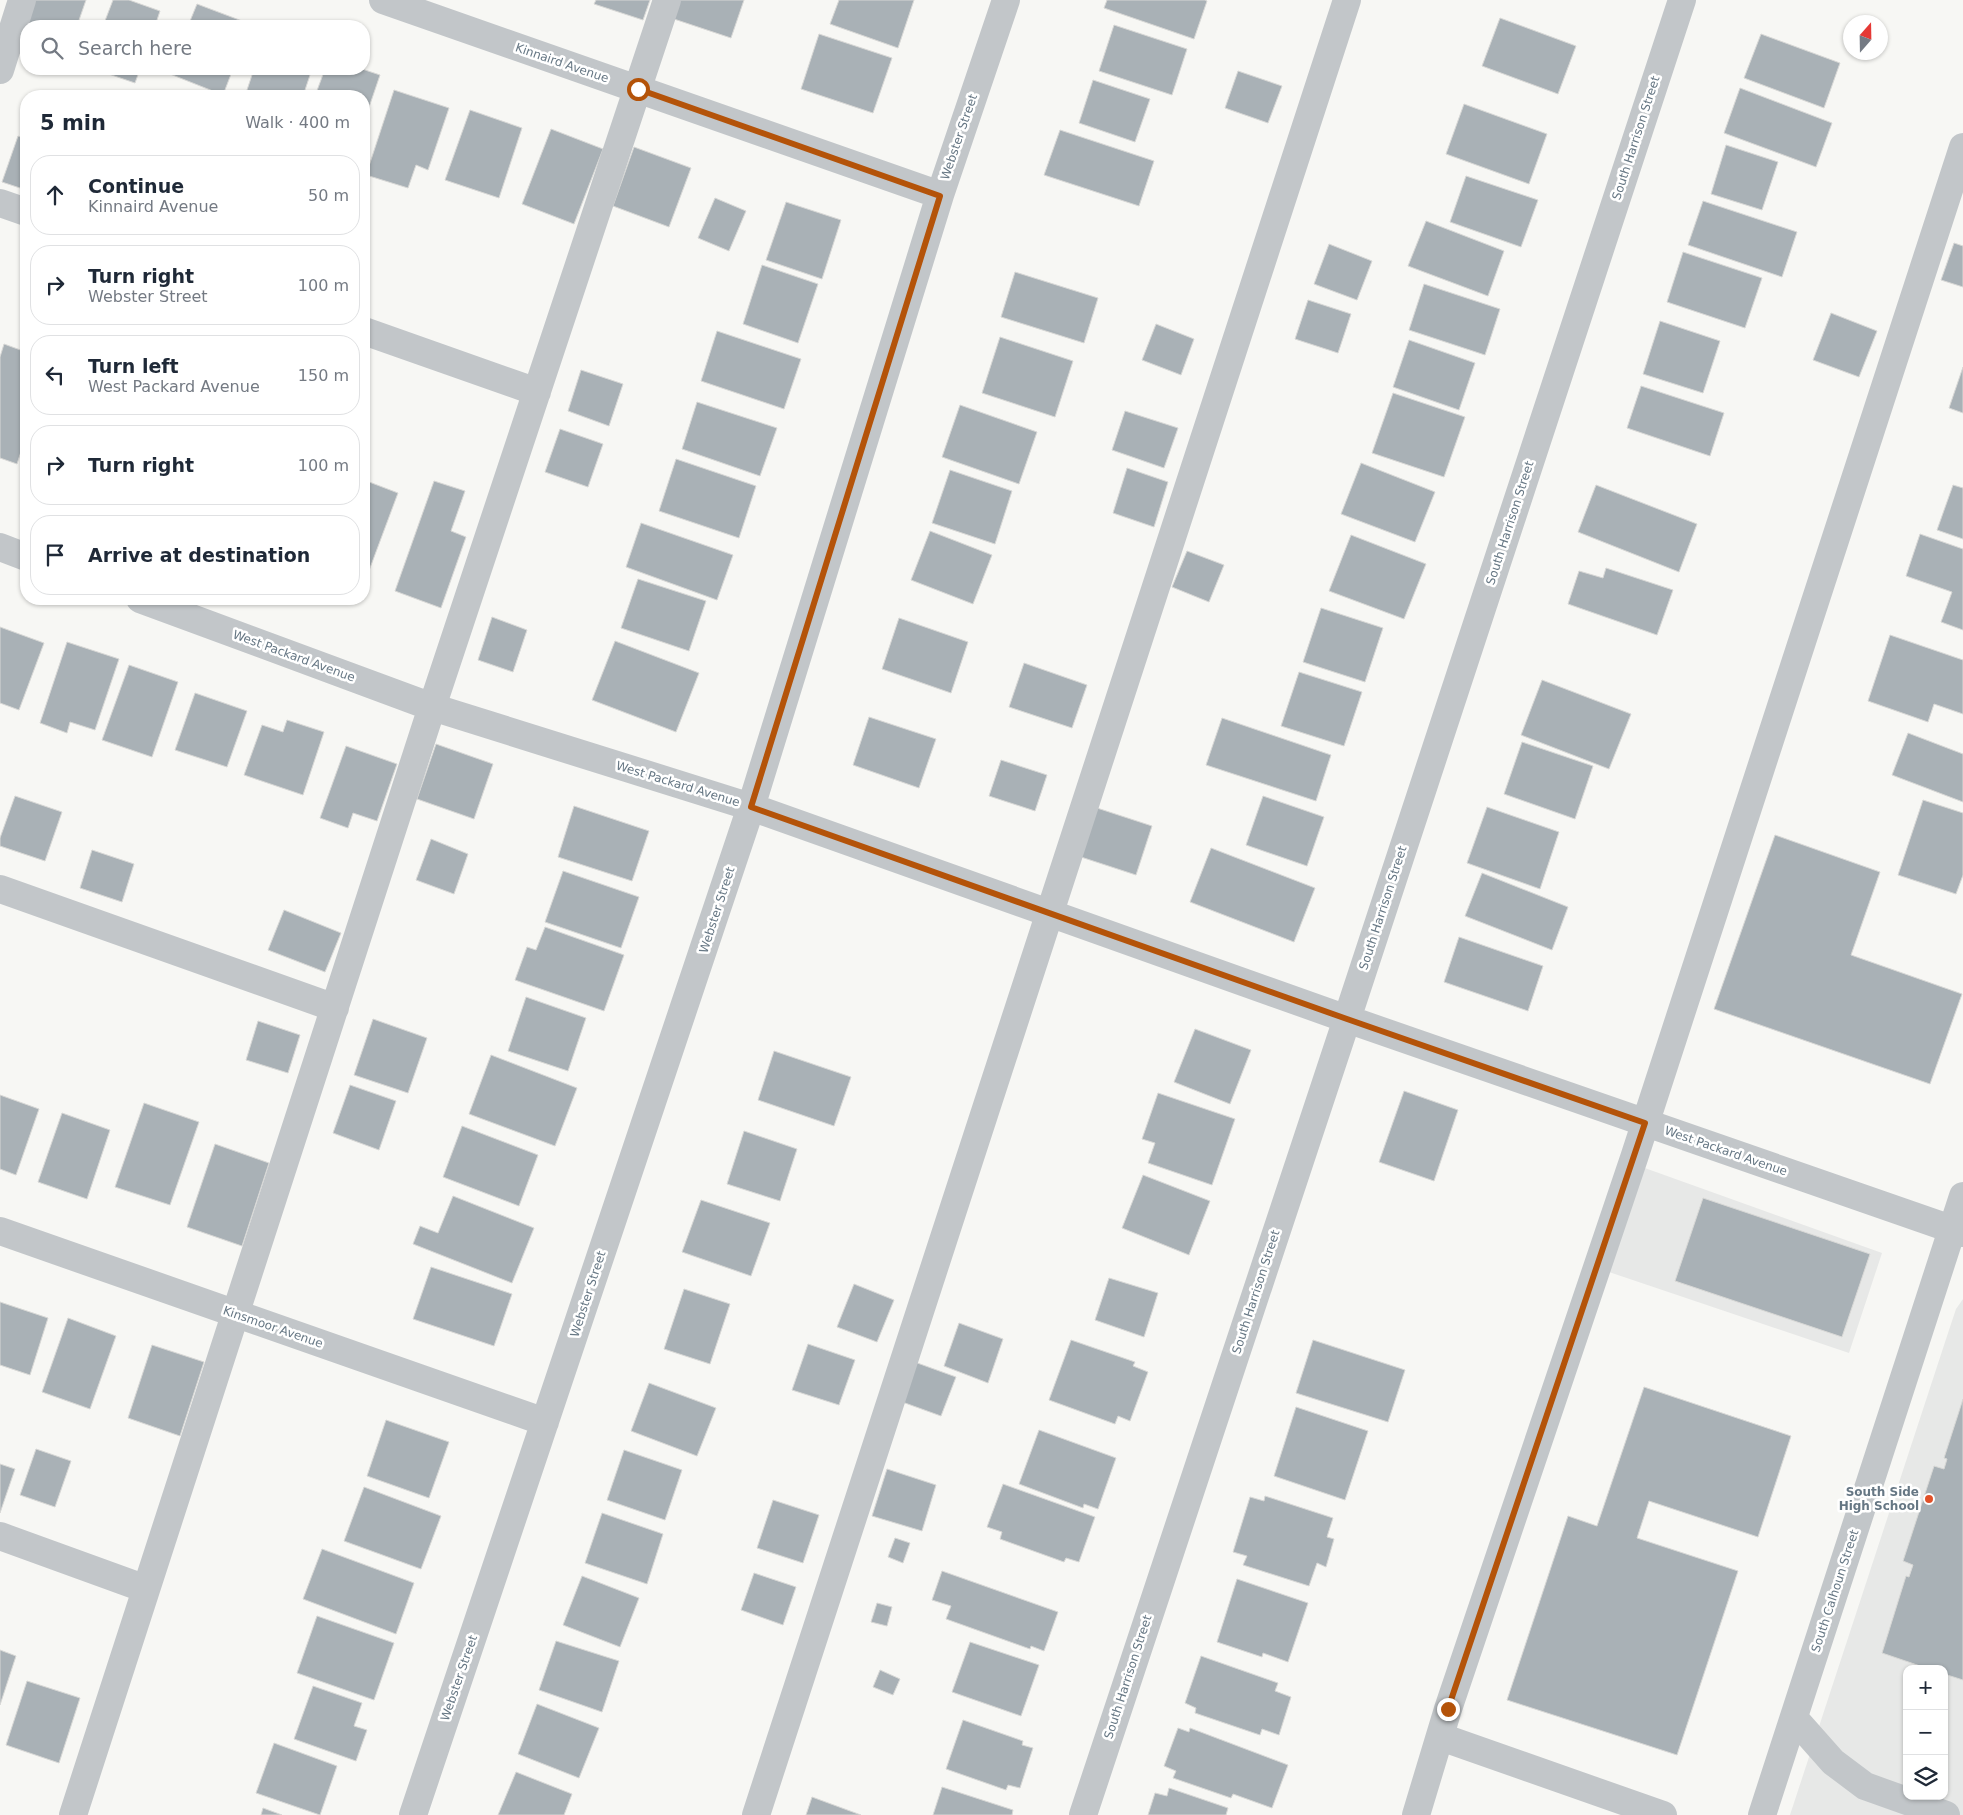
<!DOCTYPE html>
<html lang="en">
<head>
<meta charset="utf-8">
<style>
	:root { --surface:#fff; --page:#f6f6f7; --text:#1f2937; --muted:#747a83; --line:#e0e1e3 }
	body { margin:0; font-family:"DejaVu Sans",sans-serif; background:var(--page); color:var(--text) }
	.controls { position:absolute; right:15px; bottom:15px; display:grid; overflow:hidden; border-radius:10px; box-shadow:0 1px 4px #0004 }
	.controls button { width:45px; height:45px; display:grid; place-items:center; padding:0; border:0; border-bottom:1px solid var(--line); background:var(--surface); color:var(--text); font:25px sans-serif }
	.compass { position:absolute; left:1843px; top:15px; width:45px; height:45px; border-radius:50%; background:var(--surface); box-shadow:0 1px 4px #0004; rotate:20deg }
	.stop { position:absolute; width:15px; height:15px; margin:-11px; border:4px solid #b45309; border-radius:50%; background:#fff }
	.stop.end { background:#b45309; border-color:#fff; box-shadow:0 1px 5px #0008 }
	.list { margin:0; padding:0; list-style:none }
	h2 { display:flex; justify-content:space-between; align-items:center; height:65px; margin:0; padding:0 20px; font-size:21px }
	h2 small { font-size:16px; font-weight:400; color:var(--muted) }
	.list li { display:grid; grid-template-columns:32px 1fr auto; gap:15px; align-items:center; box-sizing:border-box; height:80px; margin:0 10px 10px; padding:0 10px; border:1px solid var(--line); border-radius:20px }
	.list b { display:block; font-size:19px; white-space:nowrap }
	.list p { margin:0; font-size:16px; white-space:nowrap; color:var(--muted) }
	.list em { font-size:16px; font-style:normal; color:var(--muted) }
	.icon { flex:none; width:28px; height:28px; fill:none; stroke:currentColor; stroke-width:2; stroke-linecap:round; stroke-linejoin:round }
	.map { position:relative; flex:none; width:1963px; height:1815px; overflow:hidden }
	.search { position:absolute; background:var(--surface); box-shadow:0 1px 4px #0004; left:20px; top:20px; width:350px; height:55px; display:flex; align-items:center; gap:12px; box-sizing:border-box; padding:0 18px; border-radius:20px; color:var(--muted); font-size:19px }
	.panel { position:absolute; background:var(--surface); box-shadow:0 1px 4px #0004; left:20px; top:90px; width:350px; height:515px; border-radius:20px }
	.map>svg:first-child { display:block }
</style>
</head>
<body>
<div class="map">
<svg width="1963" height="1815" viewBox="0 0 1963 1815">
	<rect width="100%" height="100%" fill="#f7f7f4"/>
	<path fill="#e7e8e7" fill-rule="evenodd" d="M1642,1167l240,86 -33,100 -240,-81z
		M1963,1299v516h-173l159,-485 7,-21zM1907,1669h37v127h-37z"/>
	<path fill="#a9b1b6" stroke="#d8d8d6" d="M30,0h56l-9,26h-51v29l-14,-4z
		M113,0h16l31,11 -5,15h-52z
		M596,0h54l-7,20 -49,-16z
		M680,0h64l-13,38 -57,-19z
		M839,0h75l-16,48 -68,-24z
		M1107,0h98l2,1 -13,38 -90,-31z
		M197,4l53,20 -1,2h-61z
		M1500,18l76,28 -18,48 -76,-28z
		M1114,25l73,24 -15,46 -73,-24z
		M819,34l73,24 -19,55 -72,-24z
		M1761,34l79,29 -16,45 -80,-30z
		M94,69h46l-5,14z
		M172,69h61l-10,26 -53,-21z
		M254,69h58l-9,27h-58z
		M325,69h37l18,6 -16,47v-26h-49z
		M1238,71l44,15 -14,37 -43,-15z
		M1093,80l57,19 -15,43 -56,-19z
		M1740,88l92,35 -16,44 -92,-34z
		M394,90l55,18 -21,62 -12,-5 -8,23 -42,-13z
		M1464,104l83,30 -18,50 -83,-30z
		M470,110l52,18 -23,70 -54,-18z
		M551,129l52,20 -29,75 -52,-20z
		M1060,130l94,31 -15,45 -95,-31z
		M18,136l8,3v51l-24,-8z
		M1726,145l52,17 -16,48 -51,-16z
		M634,147l57,21 -22,59 -56,-21z
		M1466,176l72,24 -17,47 -71,-25z
		M715,198l31,13 -17,40 -31,-13z
		M1703,201l94,31 -15,45 -94,-32z
		M786,202l55,18 -19,59 -56,-19z
		M1426,221l78,30 -16,45 -80,-30z
		M1954,243l9,3v41l-22,-7z
		M1329,244l43,17 -15,39 -43,-16z
		M1683,252l79,26 -17,50 -78,-26z
		M762,265l56,19 -20,59 -55,-19z
		M1015,272l83,26 -14,45 -83,-26z
		M1424,284l76,25 -15,46 -76,-25z
		M1308,300l43,14 -13,39 -43,-14z
		M1831,313l46,18 -18,46 -46,-17z
		M1660,321l60,20 -17,52 -60,-19z
		M1156,324l38,15 -13,36 -39,-15z
		M717,331l84,28 -17,50 -83,-28z
		M1000,337l73,24 -18,56 -73,-24z
		M1409,340l66,23 -16,47 -66,-23z
		M4,344l22,8v84l-9,28 -17,-6v-101z
		M1963,367v46l-14,-5z
		M581,370l42,14 -14,42 -41,-15z
		M1641,386l83,27 -14,43 -83,-28z
		M1393,393l72,24 -21,60 -72,-24z
		M697,402l80,26 -17,48 -78,-27z
		M960,405l77,27 -18,52 -77,-27z
		M1125,411l53,17 -14,40 -52,-18z
		M560,429l43,15 -15,43 -43,-15z
		M676,459l80,27 -17,52 -80,-27z
		M1361,463l74,29 -20,50 -74,-28z
		M1127,468l41,14 -14,45 -41,-14z
		M950,470l62,21 -17,53 -63,-21z
		M364,480l34,13 -34,91z
		M434,481l31,10 -14,40 15,6 -25,71 -46,-17z
		M1596,485l101,39 -18,48 -101,-40z
		M1953,485l10,3v51l-26,-9z
		M641,523l92,32 -16,45 -91,-33z
		M930,531l62,24 -19,49 -62,-24z
		M1920,534l43,15v81l-22,-8 11,-30 -46,-16z
		M1351,535l75,29 -22,55 -75,-28z
		M1187,551l37,14 -15,37 -37,-15z
		M1606,568l67,22 -16,45 -89,-31 11,-33 24,7z
		M638,579l68,22 -17,50 -68,-23z
		M1321,608l62,20 -18,54 -62,-20z
		M492,617l35,13 -14,42 -35,-12z
		M899,618l69,24 -17,51 -69,-24z
		M0,627l44,16 -25,67 -19,-7z
		M1890,635l73,25v54l-29,-10 -6,18 -60,-21z
		M615,641l84,32 -23,59 -84,-32z
		M67,642l52,17 -24,71 -25,-8 -3,11 -27,-10z
		M1024,663l63,22 -15,43 -63,-21z
		M129,665l49,17 -26,75 -50,-17z
		M1299,672l63,20 -18,54 -63,-20z
		M1542,680l89,34 -22,55 -88,-34z
		M195,693l52,18 -20,56 -52,-17z
		M869,717l67,22 -17,49 -66,-23z
		M1222,718l109,37 -15,46 -110,-36z
		M287,720l37,12 -21,63 -59,-20 18,-50 21,7z
		M1908,733l55,21v48l-71,-27z
		M1522,742l71,24 -18,53 -71,-25z
		M436,744l57,20 -19,55 -57,-20z
		M346,746l51,18 -20,57 -24,-8 -5,15 -28,-10z
		M1001,760l46,15 -12,36 -46,-15z
		M15,796l47,16 -17,49 -45,-15v-8z
		M1263,796l61,21 -17,49 -61,-21z
		M1923,800l40,13v62l-7,19 -58,-19z
		M574,806l75,25 -17,50 -74,-24z
		M1487,807l72,25 -19,57 -73,-26z
		M1097,808l55,18 -16,49 -55,-18z
		M1775,835l105,37 -29,83 111,39 -32,90 -216,-75z
		M431,839l37,15 -14,40 -38,-14z
		M1211,848l104,40 -21,54 -104,-40z
		M92,850l42,14 -12,38 -42,-14z
		M563,871l76,26 -18,51 -76,-26z
		M1482,873l86,34 -16,43 -87,-34z
		M284,910l57,23 -16,39 -57,-22z
		M545,927l79,28 -20,56 -89,-31 12,-33 9,3z
		M1459,937l84,29 -15,45 -84,-29z
		M526,997l60,21 -18,53 -60,-20z
		M373,1019l54,19 -19,55 -54,-18z
		M258,1021l42,14 -12,38 -42,-13z
		M1195,1029l56,21 -21,54 -56,-22z
		M774,1051l77,26 -17,49 -76,-26z
		M491,1055l86,33 -22,58 -86,-32z
		M350,1085l46,16 -17,49 -46,-17z
		M1404,1091l54,19 -24,71 -55,-19z
		M1158,1093l77,26 -23,66 -64,-22 7,-20 -13,-4z
		M0,1095l39,14 -23,66 -16,-6z
		M144,1103l55,19 -29,83 -55,-18z
		M62,1113l48,17 -23,69 -49,-17z
		M462,1126l76,29 -19,51 -76,-29z
		M744,1131l53,18 -17,52 -53,-17z
		M215,1144l54,19 -27,83 -55,-19z
		M1143,1175l67,26 -21,54 -67,-27z
		M453,1196l81,32 -22,55 -99,-39 7,-18 18,7z
		M1703,1198l167,56 -28,83 -167,-56z
		M701,1200l69,23 -19,53 -69,-24z
		M431,1267l81,27 -18,52 -81,-27z
		M1109,1278l49,15 -14,44 -49,-17z
		M854,1284l40,16 -17,42 -40,-15z
		M684,1289l46,15 -20,60 -46,-15z
		M0,1302l48,16 -18,57 -30,-10z
		M68,1318l48,18 -26,73 -48,-17z
		M959,1323l44,16 -15,44 -44,-17z
		M1071,1340l64,22 -2,4 15,6 -18,49 -12,-5 -3,8 -66,-24z
		M1313,1340l92,30 -17,52 -92,-29z
		M808,1344l47,16 -16,45 -47,-15z
		M152,1345l52,17 -24,74 -52,-18z
		M909,1360l47,17 -15,39 -47,-17z
		M649,1383l67,25 -19,48 -66,-25z
		M1644,1387l147,49 -33,101 -109,-36 -12,37 101,33 -61,184 -170,-55 61,-184 29,10z
		M1963,1399v281l-19,-6v-5h-15l-47,-16 24,-77 3,1 4,-12 -10,-4 31,-95 10,3 3,-10 -3,-1z
		M1296,1407l72,24 -23,69 -71,-24z
		M386,1420l63,22 -20,56 -62,-22z
		M1039,1430l77,28 -18,51 -14,-5 -1,4 -64,-24z
		M36,1449l35,12 -16,46 -35,-12z
		M624,1450l58,20 -17,50 -58,-20z
		M0,1464l15,5 -15,44z
		M887,1469l49,16 -14,46 -50,-15z
		M1003,1484l92,33 -16,45 -13,-4 -2,4 -64,-23 2,-7 -15,-5z
		M364,1487l77,29 -20,53 -77,-28z
		M1265,1496l68,22 -6,19 7,2 -8,28 -9,-4 -8,23 -66,-21 4,-9 -14,-4 17,-55 14,4z
		M773,1500l46,15 -16,48 -46,-15z
		M602,1513l61,21 -16,50 -62,-21z
		M895,1538l15,5 -7,20 -15,-6z
		M322,1549l92,34 -18,51 -93,-35z
		M942,1571l116,41 -14,39 -13,-5 -1,3 -84,-30 5,-13 -19,-6z
		M754,1573l42,14 -13,38 -42,-15z
		M582,1576l57,22 -19,49 -57,-22z
		M1237,1579l71,24 -20,59 -25,-9 -1,4 -45,-15z
		M877,1603l15,4 -5,19 -16,-4z
		M317,1616l77,27 -20,57 -77,-27z
		M556,1641l63,20 -17,51 -63,-22z
		M970,1642l69,23 -18,51 -69,-24z
		M0,1650l16,6 -16,49z
		M1201,1656l77,27 -3,8 16,6 -12,38 -17,-6 -2,6 -65,-22 1,-5 -11,-5z
		M880,1670l20,9 -7,16 -20,-8z
		M27,1681l53,17 -21,65 -53,-18z
		M313,1686l49,17 -8,23 13,4 -11,31 -62,-22z
		M537,1704l62,24 -20,50 -61,-24z
		M963,1720l60,21 -1,4 11,3 -13,40 -12,-3 -2,5 -60,-21z
		M1178,1728l11,4 1,-4 98,37 -16,43 -39,-14 -2,4 -58,-20 3,-7 -12,-5z
		M274,1743l63,23 -17,49 -64,-22z
		M516,1772l56,22 -8,21h-66z
		M942,1787l71,23 -1,5h-79z
		M1169,1788l59,20 -2,7h-78l7,-22 12,3z
		M812,1797l49,18h-55z
		M263,1808l19,7h-21z"/>
	<g fill="none" stroke-linecap="round" stroke-linejoin="round">
		<path stroke="#c2c6c9" stroke-width="28" d="M383,0l557,195
			M0,70l22,-70
			M0,203l26,9
			M364,331l173,61
			M0,547l26,10
			M140,599l292,108 319,100 596,212 616,214
			M0,889l335,119
			M0,1231l545,191
			M0,1536l146,53
			M1794,1718l39,44 32,24 81,29
			M1441,1737l222,78
			M73,1815l359,-1108 235,-707
			M413,1815l338,-1008 189,-612 66,-195
			M756,1815l591,-1815
			M1083,1815l264,-796 335,-1019
			M1416,1815l32,-106 186,-551 329,-1011
			M1762,1815l201,-619"/>
	</g>
	<g fill="none" stroke-linecap="round" stroke-linejoin="round">
		<path stroke="#b45309" stroke-width="6" d="M638,89l302,107 -189,611 596,212 298,104 -197,586"/>
	</g>
	<circle fill="#e15129" stroke="#fff" stroke-width="2" cx="1929" cy="1499" r="5"/>
	<g text-anchor="middle" stroke-width="5" stroke-linejoin="round" paint-order="stroke">
		<g font-size="12" fill="#667784" stroke="#fff">
			<text transform="translate(562 63) rotate(19)" y="4">Kinnaird Avenue</text>
			<text transform="translate(959 137) rotate(-71)" y="4">Webster Street</text>
			<text transform="translate(1636 138) rotate(-72)" y="4">South Harrison Street</text>
			<text transform="translate(1510 523) rotate(-72)" y="4">South Harrison Street</text>
			<text transform="translate(294 656) rotate(20)" y="4">West Packard Avenue</text>
			<text transform="translate(678 784) rotate(17)" y="4">West Packard Avenue</text>
			<text transform="translate(1383 908) rotate(-72)" y="4">South Harrison Street</text>
			<text transform="translate(717 910) rotate(-72)" y="4">Webster Street</text>
			<text transform="translate(1726 1151) rotate(19)" y="4">West Packard Avenue</text>
			<text transform="translate(1256 1292) rotate(-72)" y="4">South Harrison Street</text>
			<text transform="translate(588 1294) rotate(-72)" y="4">Webster Street</text>
			<text transform="translate(273 1327) rotate(19)" y="4">Kinsmoor Avenue</text>
			<text transform="translate(1835 1591) rotate(-72)" y="4">South Calhoun Street</text>
			<text transform="translate(1128 1677) rotate(-72)" y="4">South Harrison Street</text>
			<text transform="translate(459 1678) rotate(-71)" y="4">Webster Street</text>
		</g>
		<g font-size="12" font-weight="bold" fill="#667784" stroke="#fff" text-anchor="end">
			<text x="1919" y="1496">South Side<tspan x="1919" dy="14">High School</tspan></text>
		</g>
	</g>
</svg>
<div class="controls">
<button>+</button>
<button>−</button>
<button><svg class="icon" aria-label="layers" viewBox="0 0 24 24"><path d="M12 4l9 5-9 5-9-5zM3 14l9 5 9-5"/></svg></button>
</div>
<svg class="compass" viewBox="-18 -18 36 36"><path d="M0-13l5 13h-10z" fill="#e53935"/><path d="M0 13l5-13h-10z" fill="#747a83"/></svg>
<div class="stop" style="left:638px;top:89px"></div>
<div class="stop end" style="left:1448px;top:1709px"></div>
<div class="search"><svg class="icon" aria-label="search" viewBox="0 0 24 24"><circle cx="10" cy="10" r="6"/><path d="M15 15l6 6"/></svg>Search here</div>
<section class="panel">
<h2>5 min<small>Walk · 400 m</small></h2>
<ul class="list">
<li><svg class="icon" aria-label="ahead" viewBox="0 0 24 24"><path d="M12 20V5M6 11l6-6 6 6"/></svg><div><b>Continue</b><p>Kinnaird Avenue</p></div><em>50 m</em></li>
<li><svg class="icon" aria-label="right" viewBox="0 0 24 24"><path d="M7 20v-9h11M14 6l5 5-5 5"/></svg><div><b>Turn right</b><p>Webster Street</p></div><em>100 m</em></li>
<li><svg class="icon" aria-label="left" viewBox="0 0 24 24"><path d="M17 20v-9H6M10 6l-5 5 5 5"/></svg><div><b>Turn left</b><p>West Packard Avenue</p></div><em>150 m</em></li>
<li><svg class="icon" aria-label="right" viewBox="0 0 24 24"><path d="M7 20v-9h11M14 6l5 5-5 5"/></svg><div><b>Turn right</b></div><em>100 m</em></li>
<li><svg class="icon" aria-label="arrive" viewBox="0 0 24 24"><path d="M6 21V4h12l-3 4 3 4H6"/></svg><div><b>Arrive at destination</b></div></li>
</ul>
</section>
</div>
</body>
</html>
